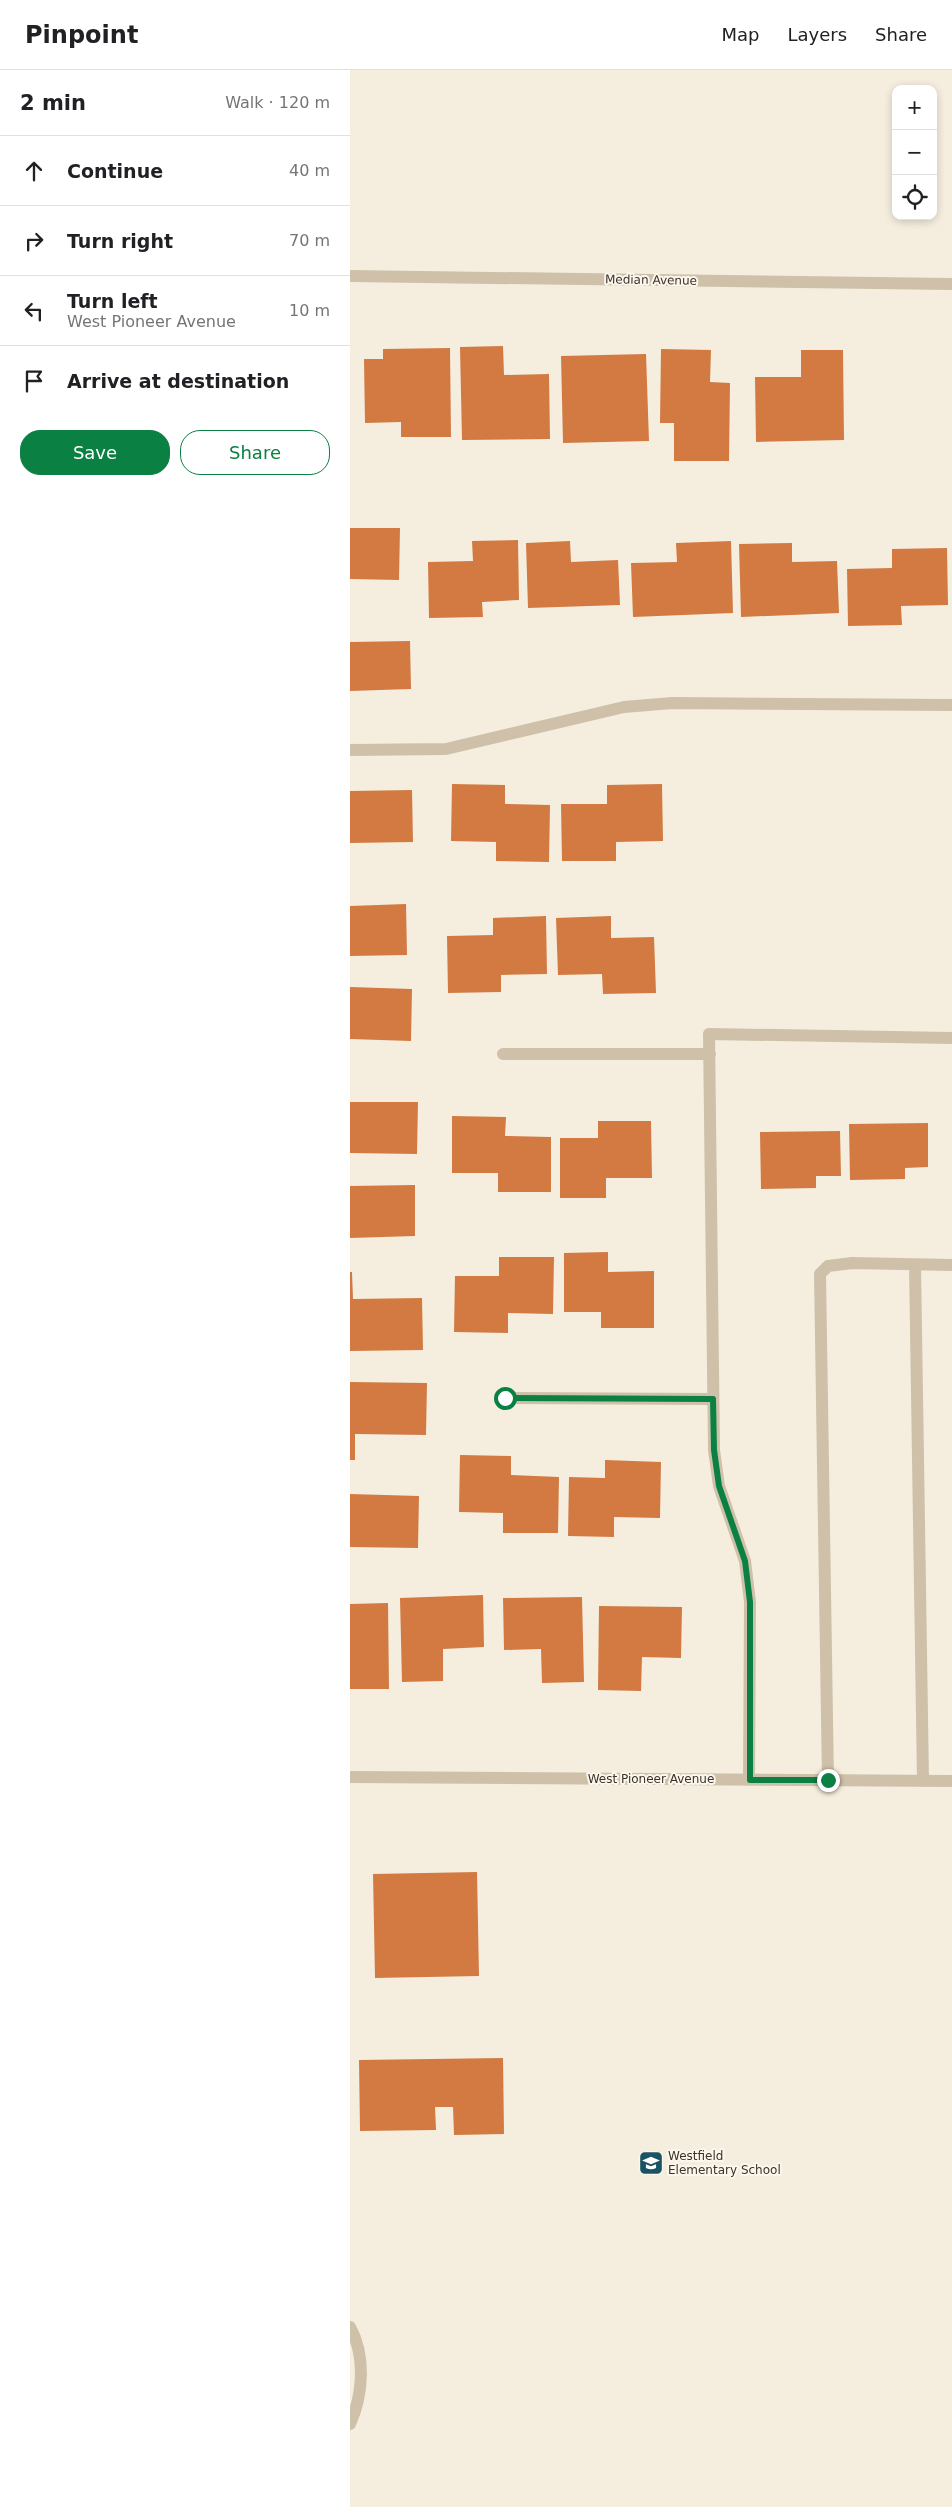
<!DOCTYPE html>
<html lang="en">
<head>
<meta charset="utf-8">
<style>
	:root { --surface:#fff; --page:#f6f6f6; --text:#202124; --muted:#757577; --line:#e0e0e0; --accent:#0b8043 }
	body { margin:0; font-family:"DejaVu Sans",sans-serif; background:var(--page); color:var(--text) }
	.controls { position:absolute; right:15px; top:15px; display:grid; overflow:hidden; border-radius:10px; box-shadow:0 2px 8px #0003 }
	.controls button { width:45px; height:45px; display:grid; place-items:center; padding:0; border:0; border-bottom:1px solid var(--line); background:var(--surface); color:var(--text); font:25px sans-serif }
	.stop { position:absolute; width:15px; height:15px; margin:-11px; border:4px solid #0b8043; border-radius:50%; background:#fff }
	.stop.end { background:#0b8043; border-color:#fff; box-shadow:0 1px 5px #0008 }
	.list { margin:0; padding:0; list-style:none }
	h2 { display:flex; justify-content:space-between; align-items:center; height:65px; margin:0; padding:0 20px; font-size:21px }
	h2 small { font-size:16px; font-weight:400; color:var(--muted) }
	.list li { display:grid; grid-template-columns:32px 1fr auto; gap:15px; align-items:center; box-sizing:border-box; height:70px; padding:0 20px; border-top:1px solid var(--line) }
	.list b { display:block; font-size:19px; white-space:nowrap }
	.list p { margin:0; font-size:16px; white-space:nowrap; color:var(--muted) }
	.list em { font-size:16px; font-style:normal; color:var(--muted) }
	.actions { display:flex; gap:10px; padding:15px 20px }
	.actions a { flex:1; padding:11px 0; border:1px solid var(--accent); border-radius:20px; text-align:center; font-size:18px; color:var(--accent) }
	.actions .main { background:var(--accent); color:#fff }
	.icon { flex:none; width:28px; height:28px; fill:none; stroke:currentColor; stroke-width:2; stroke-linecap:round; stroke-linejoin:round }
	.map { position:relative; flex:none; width:602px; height:2437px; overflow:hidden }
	header { display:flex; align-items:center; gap:30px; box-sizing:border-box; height:70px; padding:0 25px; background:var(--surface); border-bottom:1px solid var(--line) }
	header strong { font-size:24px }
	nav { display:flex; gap:28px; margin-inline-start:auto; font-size:18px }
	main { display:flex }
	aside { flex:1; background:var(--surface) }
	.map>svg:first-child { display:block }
</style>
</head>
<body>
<header>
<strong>Pinpoint</strong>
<nav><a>Map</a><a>Layers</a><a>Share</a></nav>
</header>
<main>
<aside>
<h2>2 min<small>Walk · 120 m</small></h2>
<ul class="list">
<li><svg class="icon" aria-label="ahead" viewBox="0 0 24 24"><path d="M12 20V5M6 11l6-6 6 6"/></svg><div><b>Continue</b></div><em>40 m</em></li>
<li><svg class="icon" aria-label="right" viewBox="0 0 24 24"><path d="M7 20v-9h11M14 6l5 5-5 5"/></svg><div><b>Turn right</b></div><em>70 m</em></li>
<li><svg class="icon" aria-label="left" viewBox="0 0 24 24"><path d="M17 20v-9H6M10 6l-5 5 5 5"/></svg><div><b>Turn left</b><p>West Pioneer Avenue</p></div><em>10 m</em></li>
<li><svg class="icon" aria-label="arrive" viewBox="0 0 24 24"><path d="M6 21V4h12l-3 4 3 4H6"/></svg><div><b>Arrive at destination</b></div></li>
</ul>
<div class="actions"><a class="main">Save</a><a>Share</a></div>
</aside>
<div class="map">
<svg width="602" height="2437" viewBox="0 0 602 2437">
	<rect width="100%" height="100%" fill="#f5eedf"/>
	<path fill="#d27a41" d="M153,276l1,29 45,-1 1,65 -88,1 -2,-93z
		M100,278l1,89h-50v-15l-36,1 -1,-64h19v-10z
		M311,279l50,1 -1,32 20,1 -1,78h-55v-38h-14z
		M451,280h42l1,90 -88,2 -1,-65h46z
		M296,284l3,87 -86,2 -2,-87z
		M0,458h50l-1,52 -49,-1z
		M168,470l1,60 -37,2 1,15 -54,1 -1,-56 45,-1 -1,-20z
		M220,471l1,21 47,-2 2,45 -92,3 -2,-65z
		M381,471l2,72 -100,4 -2,-54 46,-1 -1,-19z
		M442,473v19l45,-1 2,52 -98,4 -2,-73z
		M597,478l1,57 -47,1 1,19 -54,1 -1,-57 45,-1v-19z
		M60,571l1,48 -61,2v-49z
		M102,714l53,1v19l45,1 -1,57 -53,-1v-19l-45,-1z
		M312,714l1,57 -47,1v19h-54l-1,-57h46v-19z
		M62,720l1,52 -63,1v-52z
		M56,834l1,51 -57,1v-50z
		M196,846l1,58 -46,1v17l-53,1 -1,-57 46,-1v-17z
		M261,846v22l43,-1 2,56 -53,1 -1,-20 -44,1 -2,-57z
		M0,917l62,2 -1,52 -61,-2z
		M0,1032h68l-1,52 -67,-1z
		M102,1046l54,1 -1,19 46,1v55h-53v-19h-46z
		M248,1051h53l1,57h-46v20h-46v-60h38z
		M578,1053v44l-23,1v11l-55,1 -1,-56z
		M490,1061l1,45h-25v12l-55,1 -1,-57z
		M65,1115v51l-65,2v-52z
		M258,1182v20l46,-1v57h-53v-16h-37v-59z
		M149,1187h55l-1,57 -45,-1v20l-54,-1 1,-56h44z
		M0,1202h2l1,27 69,-1 1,52 -73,1z
		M0,1312l77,1 -1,52 -71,-1v26h-5z
		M110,1385l51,1v19l48,2 -1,56h-55v-20l-44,-1z
		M255,1390l56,2 -1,56 -46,-1v20l-46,-1 1,-59 36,1z
		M0,1424l69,2 -1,52 -68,-1z
		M133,1525l1,52 -41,2v32l-41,1 -2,-84z
		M232,1527l2,85 -42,1 -1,-34 -37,1 -1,-52z
		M38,1533l1,86h-39v-85z
		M249,1536l83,1 -1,51 -39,-1 -1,34 -43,-1z
		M127,1802l2,104 -104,2 -2,-104z
		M153,1988l1,76 -50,1 -1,-28h-18l1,23 -76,1 -1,-71z"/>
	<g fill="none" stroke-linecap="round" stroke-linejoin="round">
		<path stroke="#cfc0a9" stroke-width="12" d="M0,206l602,8
			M0,680l96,-1 178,-42 48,-4 280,2
			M153,984h207
			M565,1195l8,516
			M155,1328l208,1
			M0,1707l602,4
			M399,1710l1,-178 -5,-41 -26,-75 -5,-36 -5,-416 243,4
			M478,1711l-8,-507 8,-8 24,-3 100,2
			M0,2257c16,29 13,68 0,97"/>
	</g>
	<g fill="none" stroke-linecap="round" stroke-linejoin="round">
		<path stroke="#0b8043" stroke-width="6" d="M155,1328l208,1 1,51 5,36 26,75 5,41v178h78"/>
	</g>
	<defs>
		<symbol id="school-square" viewBox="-11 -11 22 22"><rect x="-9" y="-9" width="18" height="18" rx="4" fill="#1a5363" stroke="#fcf7ed"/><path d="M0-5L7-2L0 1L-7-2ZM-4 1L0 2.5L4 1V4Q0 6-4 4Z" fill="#fff"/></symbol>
	</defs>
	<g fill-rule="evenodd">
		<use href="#school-square" x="287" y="2079" width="28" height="28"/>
	</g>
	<g text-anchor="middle" stroke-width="4" stroke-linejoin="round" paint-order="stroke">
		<g font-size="12" fill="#3c322a" stroke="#fcf7ed">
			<text transform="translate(301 210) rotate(1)" y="4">Median Avenue</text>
			<text x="301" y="1713">West Pioneer Avenue</text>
		</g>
		<g font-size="12" fill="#3c322a" stroke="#fcf7ed" text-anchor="start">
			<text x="318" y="2090">Westfield<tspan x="318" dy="14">Elementary School</tspan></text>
		</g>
	</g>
</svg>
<div class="controls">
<button>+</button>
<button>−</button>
<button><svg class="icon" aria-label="locate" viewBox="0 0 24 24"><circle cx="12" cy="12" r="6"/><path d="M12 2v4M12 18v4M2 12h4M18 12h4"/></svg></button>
</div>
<div class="stop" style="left:155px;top:1328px"></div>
<div class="stop end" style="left:478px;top:1710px"></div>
</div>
</main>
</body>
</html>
